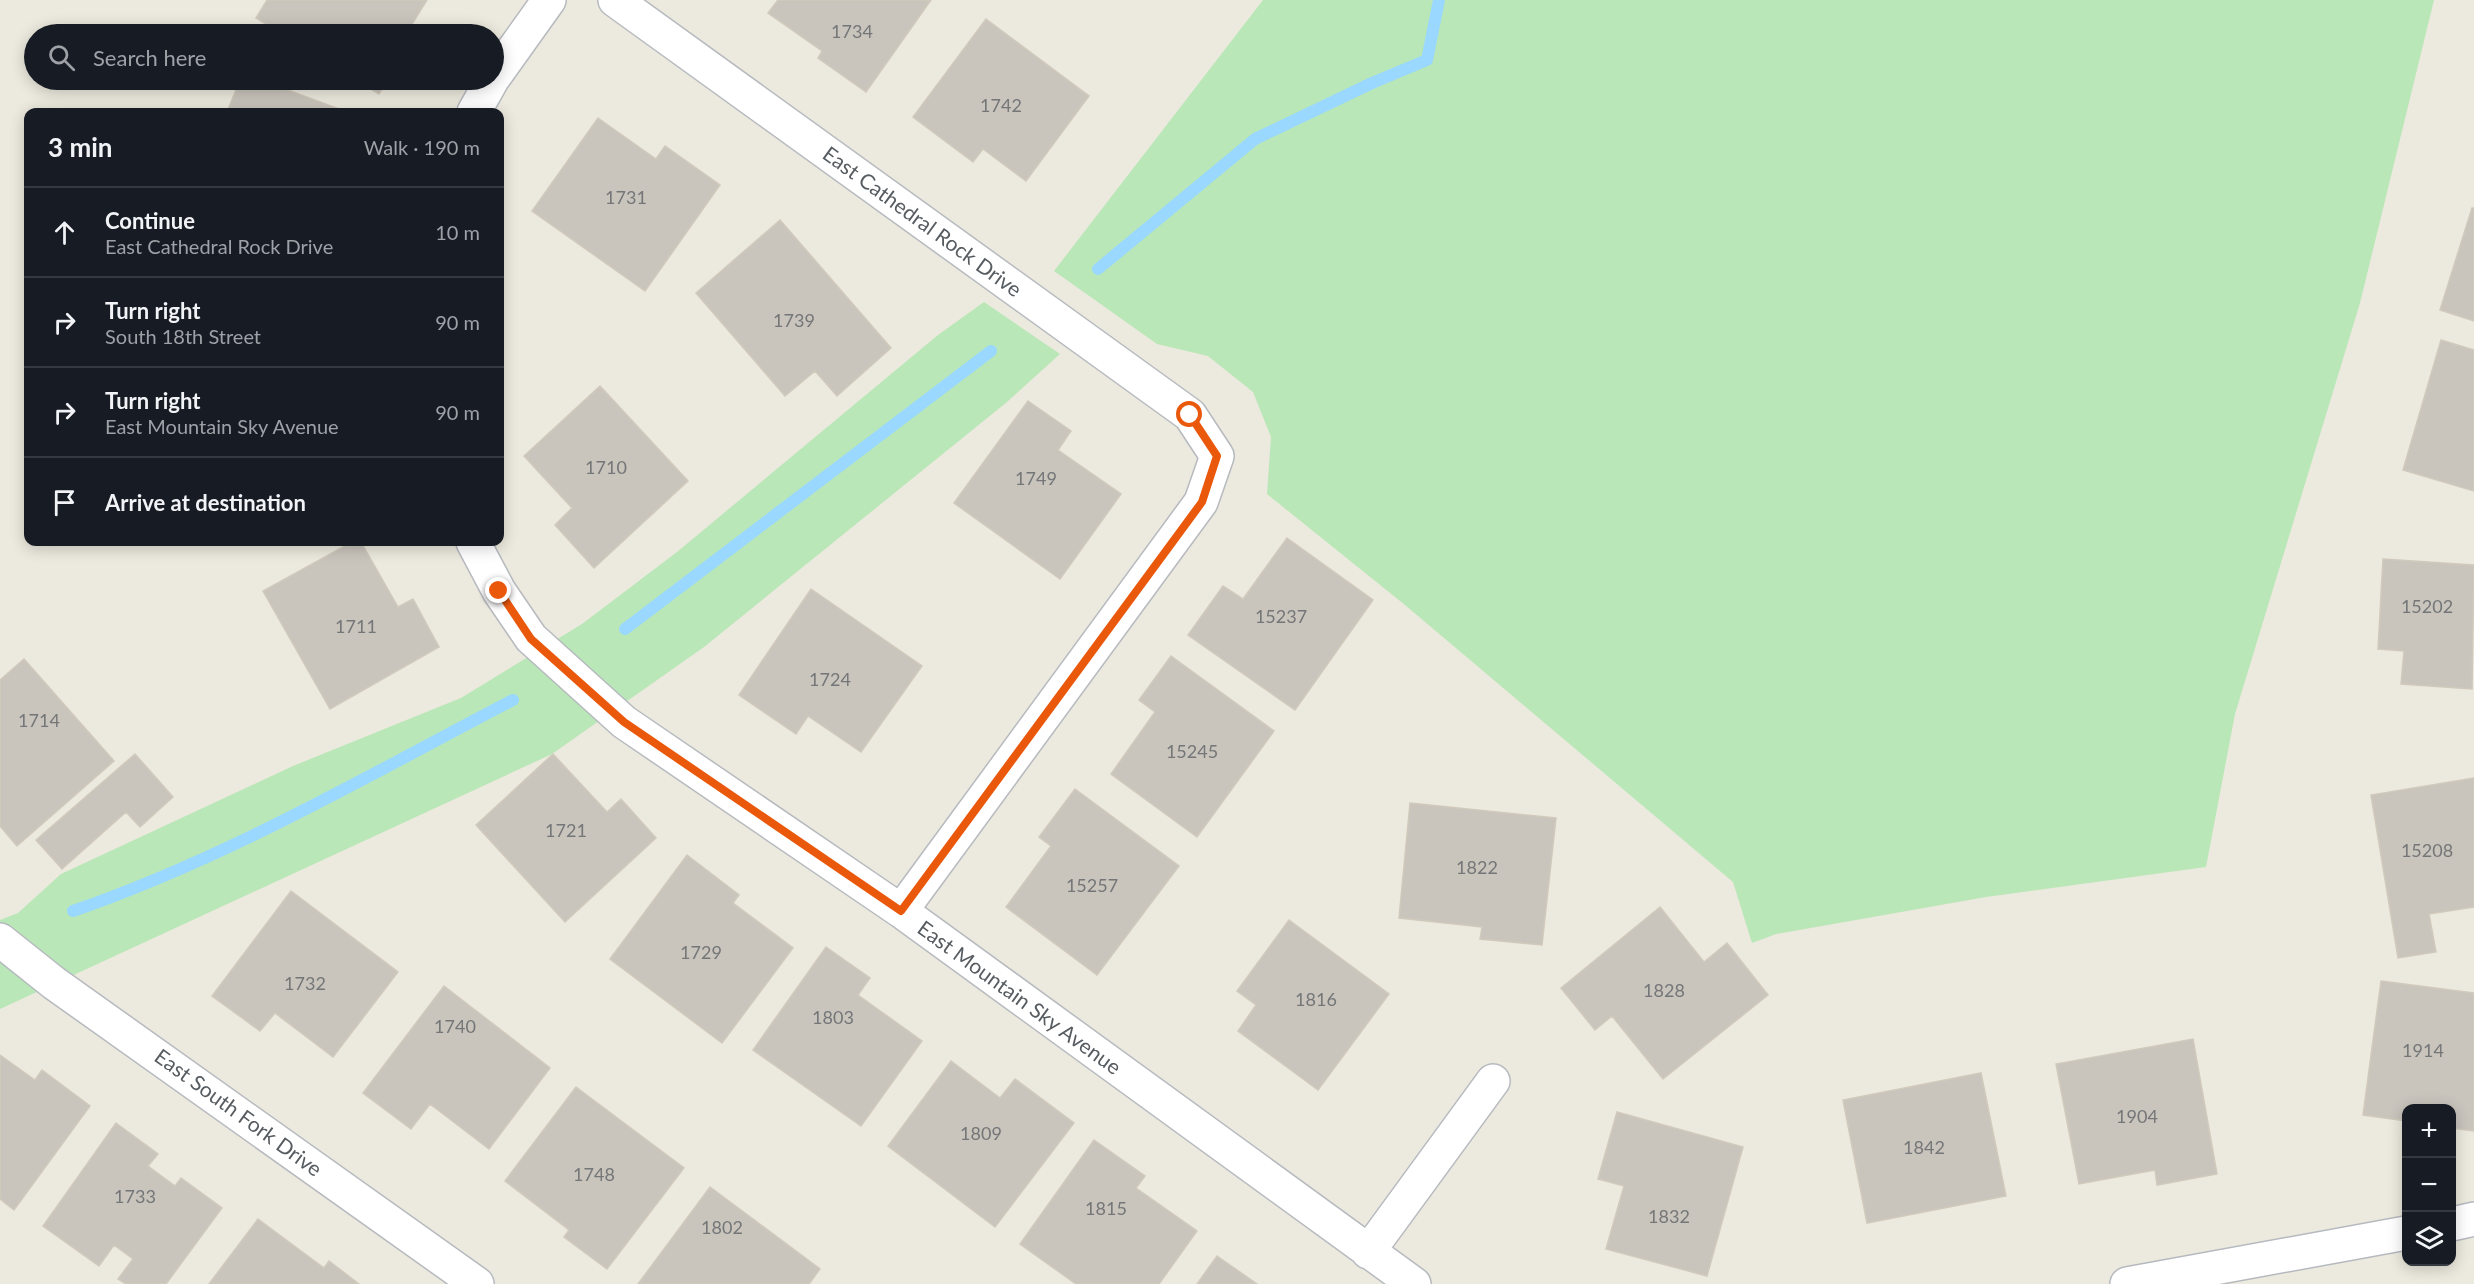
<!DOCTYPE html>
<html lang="en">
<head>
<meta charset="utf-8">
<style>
	:root { --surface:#171b24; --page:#20242c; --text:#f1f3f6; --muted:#9ea1a6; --line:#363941 }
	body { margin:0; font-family:Lato,sans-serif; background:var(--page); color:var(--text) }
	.controls { position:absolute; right:18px; bottom:18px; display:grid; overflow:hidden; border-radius:12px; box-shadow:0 3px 15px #0003 }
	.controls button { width:54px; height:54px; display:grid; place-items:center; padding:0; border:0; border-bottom:2px solid var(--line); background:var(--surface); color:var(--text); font:30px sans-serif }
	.stop { position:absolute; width:18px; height:18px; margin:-14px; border:4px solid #ea580c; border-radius:50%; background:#fff }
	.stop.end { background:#ea580c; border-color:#fff; box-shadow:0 2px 6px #0008 }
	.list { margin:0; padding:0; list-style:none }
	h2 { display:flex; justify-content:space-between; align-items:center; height:78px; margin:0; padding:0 24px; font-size:26px }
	h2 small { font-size:20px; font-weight:400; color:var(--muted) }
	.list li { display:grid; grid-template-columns:39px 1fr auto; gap:18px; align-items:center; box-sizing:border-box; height:90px; padding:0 24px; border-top:2px solid var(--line) }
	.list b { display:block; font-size:22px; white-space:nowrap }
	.list p { margin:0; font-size:20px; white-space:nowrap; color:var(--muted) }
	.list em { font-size:20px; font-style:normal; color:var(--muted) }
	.icon { flex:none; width:33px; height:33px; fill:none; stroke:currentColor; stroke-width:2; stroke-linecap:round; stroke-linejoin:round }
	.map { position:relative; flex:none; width:2474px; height:1284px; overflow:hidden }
	.search { position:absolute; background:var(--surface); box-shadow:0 3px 15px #0003; left:24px; top:24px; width:480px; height:66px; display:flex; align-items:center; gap:15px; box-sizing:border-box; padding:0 21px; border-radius:33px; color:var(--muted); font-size:22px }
	.panel { position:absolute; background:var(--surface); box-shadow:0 3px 15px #0003; left:24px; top:108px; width:480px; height:438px; border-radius:12px }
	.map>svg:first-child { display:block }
</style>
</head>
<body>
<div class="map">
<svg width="2474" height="1284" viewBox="0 0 2474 1284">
	<rect width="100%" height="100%" fill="#ece9de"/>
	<path fill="#b9e7b7" d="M1263,0h1171l-74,303 -125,411 -29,153 -220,30 -210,37 -24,9 -19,-61 -328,-277 -138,-111 4,-57 -18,-45 -45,-36 -51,-12 -103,-73z
		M984,302l76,52 -53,48 -303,245 -152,107 -552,255v-89l18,-7 43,-39 232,-108 168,-68 121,-74 95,-72 261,-217z"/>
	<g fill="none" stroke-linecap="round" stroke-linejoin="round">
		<path stroke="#9bd8ff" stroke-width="12" d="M1098,269l157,-130 117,-56 55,-23 12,-60
			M625,629l366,-278
			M73,911c154,-53 296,-136 440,-211"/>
	</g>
	<path fill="#c9c5bd" stroke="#d1cabc" stroke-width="1.5" d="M267,0h160l-21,34h-124l-26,-16z
		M778,0h153l-65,92 -48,-34 4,-7 -54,-38z
		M986,19l103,77 -63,85 -43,-32 -10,13 -60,-45z
		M240,80h21l86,32h-120z
		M356,80h31l-8,14z
		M598,118l58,41 9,-13 55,39 -75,106 -113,-80z
		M2472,208h2v113l-34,-11z
		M780,220l111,128 -54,48 -22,-25 -30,25 -89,-103z
		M2441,340l33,10v141l-71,-21z
		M600,386l88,95 -94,87 -39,-43 17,-17 -48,-52z
		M1028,401l43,30 -13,19 63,44 -61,85 -106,-76z
		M1287,538l86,62 -78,110 -107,-75 35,-49 20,13z
		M352,542h9l37,65 15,-8 26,48 -109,62 -67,-118z
		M2383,559l91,6 -2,124 -71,-5 3,-33 -26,-2z
		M811,589l111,77 -61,86 -53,-36 -12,18 -57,-39z
		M1171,656l103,75 -77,106 -86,-63 44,-62 -16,-12z
		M24,659l90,102 -97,85 -17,-20v-146z
		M135,754l38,43 -33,30 -14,-15 -64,57 -26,-29z
		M553,754l54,58 14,-13 35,39 -91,84 -89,-97z
		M2474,778v129l-45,7 7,38 -38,6 -27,-163z
		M1075,789l104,77 -82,109 -91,-68 45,-61 -12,-9z
		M1410,803l146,15 -14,127 -62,-6 2,-12 -83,-9z
		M687,855l52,40 -6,8 60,45 -71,95 -112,-84z
		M291,891l107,81 -65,85 -58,-44 -15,18 -48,-35z
		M1660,907l44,55 23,-19 41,52 -105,84 -51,-63 -17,14 -34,-42z
		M1289,920l100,74 -71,96 -80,-59 18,-26 -19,-14z
		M826,947l44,31 -12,17 64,46 -61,85 -108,-76z
		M2381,981l93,12v138l-22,-3v-20h-46v13l-43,-6z
		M444,986l106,82 -61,81 -59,-45 -19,25 -48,-36z
		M2193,1039l24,135 -60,11 -2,-15 -76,14 -23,-120z
		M0,1055l35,25 7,-10 48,36 -76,104 -14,-11z
		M951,1061l49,37 15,-19 59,44 -79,104 -107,-81z
		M1981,1073l25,123 -139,27 -24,-123z
		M576,1087l108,81 -77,101 -43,-32 5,-7 -64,-49z
		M1617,1112l126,35 -36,129 -101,-27 18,-63 -26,-7z
		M116,1123l42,31 -10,12 27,20 6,-8 41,30 -56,76h-40l-8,-5 15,-20 -19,-14 -15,21 -56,-40z
		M1094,1140l51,36 -9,12 61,43 -38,53h-83l-56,-40z
		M710,1187l110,82 -11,15h-171z
		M258,1219l66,49 5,-7 30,23h-150z
		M1217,1256l40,28h-60z"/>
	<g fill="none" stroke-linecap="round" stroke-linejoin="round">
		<defs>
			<path id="minor" d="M615,0l575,415 27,41 -16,46 -300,409
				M494,77l55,-77
				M474,112l18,-32
				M473,542l26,49 32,47 93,84 277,189 513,373
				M0,940l54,43 423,301
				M2452,1224l22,-5
				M1368,1252l125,-171
				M2127,1284l279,-51"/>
		</defs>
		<use href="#minor" stroke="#b6babf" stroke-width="36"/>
		<use href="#minor" stroke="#fff" stroke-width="33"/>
	</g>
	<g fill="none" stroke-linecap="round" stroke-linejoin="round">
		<path stroke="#ea580c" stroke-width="8" d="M499,591l32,48 93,83 277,189 301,-409 15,-46 -27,-41"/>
	</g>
	<g text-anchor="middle" stroke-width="6" stroke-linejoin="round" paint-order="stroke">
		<g font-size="18" fill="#747678">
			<text x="852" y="38">1734</text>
			<text x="1001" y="112">1742</text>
			<text x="626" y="204">1731</text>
			<text x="794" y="327">1739</text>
			<text x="606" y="474">1710</text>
			<text x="1036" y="485">1749</text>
			<text x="2427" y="613">15202</text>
			<text x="1281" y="623">15237</text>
			<text x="356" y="633">1711</text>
			<text x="830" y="686">1724</text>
			<text x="39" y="727">1714</text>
			<text x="1192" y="758">15245</text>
			<text x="566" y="837">1721</text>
			<text x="2427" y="857">15208</text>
			<text x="1477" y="874">1822</text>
			<text x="1092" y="892">15257</text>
			<text x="701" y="959">1729</text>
			<text x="305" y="990">1732</text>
			<text x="1664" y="997">1828</text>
			<text x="1316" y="1006">1816</text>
			<text x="833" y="1024">1803</text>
			<text x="455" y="1033">1740</text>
			<text x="2423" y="1057">1914</text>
			<text x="2137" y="1123">1904</text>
			<text x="981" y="1140">1809</text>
			<text x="1924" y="1154">1842</text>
			<text x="594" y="1181">1748</text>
			<text x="135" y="1203">1733</text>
			<text x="1106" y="1215">1815</text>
			<text x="1669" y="1223">1832</text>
			<text x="722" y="1234">1802</text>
		</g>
		<g font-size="21" fill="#575c61" stroke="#fff">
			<text transform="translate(922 222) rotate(36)" y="7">East Cathedral Rock Drive</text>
			<text transform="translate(1019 998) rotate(36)" y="7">East Mountain Sky Avenue</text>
			<text transform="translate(238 1113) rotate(36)" y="7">East South Fork Drive</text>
		</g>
	</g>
</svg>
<div class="controls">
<button>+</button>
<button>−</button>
<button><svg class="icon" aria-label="layers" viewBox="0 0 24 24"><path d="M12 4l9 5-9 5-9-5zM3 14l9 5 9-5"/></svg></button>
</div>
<div class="stop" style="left:1190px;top:415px"></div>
<div class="stop end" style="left:499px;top:591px"></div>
<div class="search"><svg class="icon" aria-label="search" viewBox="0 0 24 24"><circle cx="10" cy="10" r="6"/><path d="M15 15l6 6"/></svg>Search here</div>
<section class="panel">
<h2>3 min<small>Walk · 190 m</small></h2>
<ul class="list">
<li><svg class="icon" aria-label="ahead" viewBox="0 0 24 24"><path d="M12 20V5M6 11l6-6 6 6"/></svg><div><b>Continue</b><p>East Cathedral Rock Drive</p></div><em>10 m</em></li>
<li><svg class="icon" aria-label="right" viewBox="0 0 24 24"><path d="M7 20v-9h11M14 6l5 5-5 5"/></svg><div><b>Turn right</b><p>South 18th Street</p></div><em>90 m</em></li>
<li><svg class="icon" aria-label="right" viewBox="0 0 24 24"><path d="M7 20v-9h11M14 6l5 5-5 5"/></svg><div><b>Turn right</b><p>East Mountain Sky Avenue</p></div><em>90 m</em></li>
<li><svg class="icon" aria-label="arrive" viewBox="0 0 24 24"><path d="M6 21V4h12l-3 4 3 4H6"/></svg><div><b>Arrive at destination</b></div></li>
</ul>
</section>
</div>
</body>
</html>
